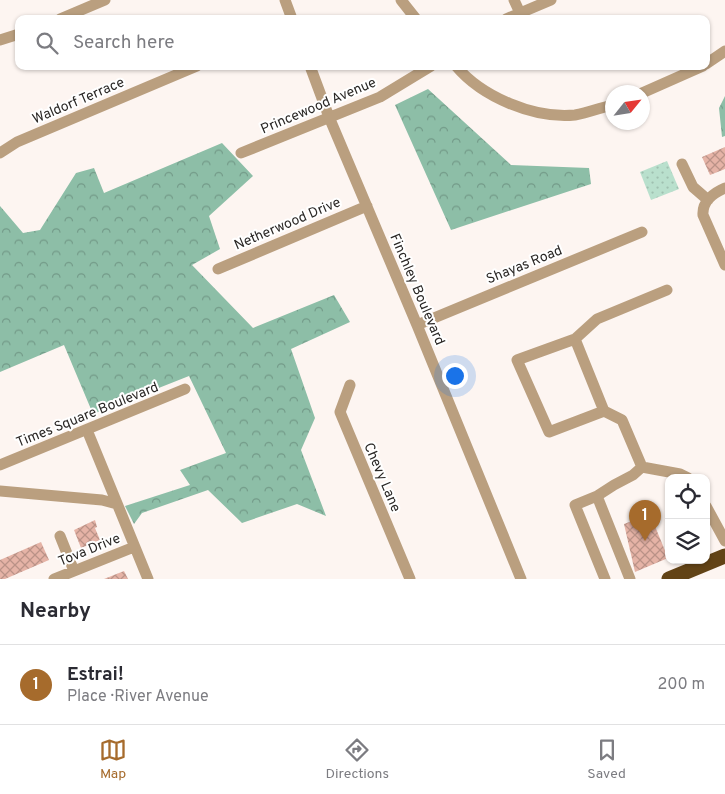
<!DOCTYPE html>
<html lang="en">
<head>
<meta charset="utf-8">
<style>
	:root { --surface:#fff; --page:#f7f7f7; --text:#2b2b33; --muted:#7c7c81; --line:#e1e1e2; --accent:#a66b2c }
	body { margin:0; font-family:Overpass,sans-serif; background:var(--page); color:var(--text) }
	.controls { position:absolute; right:15px; bottom:15px; display:grid; overflow:hidden; border-radius:10px; box-shadow:0 1px 4px #0004 }
	.controls button { width:45px; height:45px; display:grid; place-items:center; padding:0; border:0; border-bottom:1px solid var(--line); background:var(--surface); color:var(--text); font:25px sans-serif }
	.compass { position:absolute; left:605px; top:85px; width:45px; height:45px; border-radius:50%; background:var(--surface); box-shadow:0 1px 4px #0004; rotate:60deg }
	.you { position:absolute; left:454px; top:375px; width:18px; height:18px; margin:-12px; border:4px solid #fff; border-radius:50%; background:#1a73e8; box-shadow:0 0 0 8px #1a73e833 }
	.badge { display:grid; place-items:center; width:32px; height:32px; border-radius:50%; background:var(--accent); color:#fff; font-size:16px; font-weight:700 }
	.pin { position:absolute; translate:-50% -41px; filter:drop-shadow(0 1px 2px #0008) }
	.pin::after { content:''; position:absolute; top:26px; width:18px; height:15px; background:inherit; clip-path:polygon(0 0,100% 0,50% 100%) }
	.list { margin:0; padding:0; list-style:none }
	h2 { display:flex; justify-content:space-between; align-items:center; height:65px; margin:0; padding:0 20px; font-size:21px }
	h2 small { font-size:16px; font-weight:400; color:var(--muted) }
	.list li { display:grid; grid-template-columns:32px 1fr auto; gap:15px; align-items:center; box-sizing:border-box; height:80px; padding:0 20px; border-top:1px solid var(--line) }
	.list b { display:block; font-size:19px; white-space:nowrap }
	.list p { margin:0; font-size:16px; white-space:nowrap; color:var(--muted) }
	.list em { font-size:16px; font-style:normal; color:var(--muted) }
	.icon { flex:none; width:28px; height:28px; fill:none; stroke:currentColor; stroke-width:2; stroke-linecap:round; stroke-linejoin:round }
	.map { position:relative; flex:none; width:725px; height:579px; overflow:hidden }
	.search { position:absolute; background:var(--surface); box-shadow:0 1px 4px #0004; left:15px; right:15px; top:15px; height:55px; display:flex; align-items:center; gap:12px; box-sizing:border-box; padding:0 18px; border-radius:10px; color:var(--muted); font-size:19px }
	.sheet { height:145px; background:var(--surface) }
	nav { display:flex; justify-content:space-around; align-items:center; box-sizing:border-box; height:70px; border-top:1px solid var(--line); background:var(--surface); font-size:14px; color:var(--muted) }
	nav a { display:grid; justify-items:center; gap:2px }
	nav .on { color:var(--accent) }
	.map>svg:first-child { display:block }
</style>
</head>
<body>
<div class="map">
<svg width="725" height="579" viewBox="0 0 725 579">
	<defs>
		<pattern id="forest-crowns" width="20" height="18" patternUnits="userSpaceOnUse" patternTransform="scale(1.25)"><rect width="20" height="18" fill="#8dbea7"/><path d="M2 6a3 3 0 1 1 6 0M12 15a3 3 0 1 1 6 0" fill="none" stroke="#739a88"/></pattern>
		<pattern id="park-dots" width="8" height="8" patternUnits="userSpaceOnUse" patternTransform="scale(1.25)"><rect width="8" height="8" fill="#b9e0cd"/><path d="M2 2h.1M6 6h.1" fill="none" stroke="#9fc0b0" stroke-width="1.8" stroke-linecap="round"/></pattern>
		<pattern id="building-cross-hatch" width="8" height="8" patternUnits="userSpaceOnUse" patternTransform="scale(1.25)"><rect width="8" height="8" fill="#e5b3a6"/><path d="M0 0l8 8M0 8l8-8" fill="none" stroke="#ba9287"/></pattern>
	</defs>
	<rect width="100%" height="100%" fill="#fdf5f1"/>
	<path fill="url(#forest-crowns)" d="M428,89l83,76 78,3 2,16 -140,46 -56,-125z
		M725,96v40l-3,1 -3,-29z
		M222,143l31,33 -44,40 11,33 -28,16 61,63 81,-33 16,27 -59,27 24,69 -14,32 25,66 -29,-12 -55,19 -34,-33 -66,23 -8,11 -9,-18 65,-21 -10,-15 46,-17 -37,-77 -96,38 -29,-69 -64,27v-166l23,27 17,-3 36,-57 18,-5 10,25z"/>
	<path fill="url(#park-dots)" d="M667,161l12,28 -28,11 -11,-28z"/>
	<path fill="url(#building-cross-hatch)" d="M725,147v22l-15,6 -8,-18z
		M650,514l18,44 -33,14 -11,-48z
		M95,520l2,7 -2,1 5,12 -19,8 -7,-18z
		M41,542l8,18 -44,19h-5v-19z
		M124,571l4,8h-24z"/>
	<g fill="none" stroke-linecap="round" stroke-linejoin="round">
		<path stroke="#ba9f7f" stroke-width="11" d="M285,0l7,19
			M401,0l15,19
			M514,0l6,13
			M60,19l45,-19
			M506,19l45,-19
			M0,40l19,-6
			M706,64l19,-13
			M310,66l19,51 88,208 104,254
			M456,66c26,31 78,53 119,49 12,-2 25,-7 37,-10
			M642,93l61,-27
			M0,153l17,-11 180,-76
			M241,153l139,-56 51,-31
			M682,164l11,23 15,13
			M725,188c-12,5 -23,14 -22,27l22,50
			M218,269l149,-63
			M417,325l225,-93
			M575,339l29,72 18,9 20,47 38,7 8,4
			M350,385l-10,27 70,167
			M604,411l-55,21 -32,-72 58,-21 22,-20 70,-29
			M87,430l61,149
			M0,465l185,-76
			M0,491l102,9 15,4
			M597,496l-22,9 30,74
			M706,506l19,35
			M60,536l14,35
			M54,579l80,-32
			M630,579l-33,-83 17,-11 19,-10 9,-8"/>
		<path stroke="#624316" stroke-width="15" d="M669,579l56,-23"/>
	</g>
	<g text-anchor="middle" stroke-width="4" stroke-linejoin="round" paint-order="stroke">
		<g font-size="14" fill="#2b2826" stroke="#fff">
			<text transform="translate(78 100) rotate(-23)" y="5">Waldorf Terrace</text>
			<text transform="translate(318 105) rotate(-23)" y="5">Princewood Avenue</text>
			<text transform="translate(287 223) rotate(-23)" y="5">Netherwood Drive</text>
			<text transform="translate(524 264) rotate(-22)" y="5">Shayas Road</text>
			<text transform="translate(418 289) rotate(67)" y="5">Finchley Boulevard</text>
			<text transform="translate(87 414) rotate(-22)" y="5">Times Square Boulevard</text>
			<text transform="translate(383 477) rotate(67)" y="5">Chevy Lane</text>
			<text transform="translate(89 549) rotate(-22)" y="5">Tova Drive</text>
		</g>
	</g>
</svg>
<div class="controls">
<button><svg class="icon" aria-label="locate" viewBox="0 0 24 24"><circle cx="12" cy="12" r="6"/><path d="M12 2v4M12 18v4M2 12h4M18 12h4"/></svg></button>
<button><svg class="icon" aria-label="layers" viewBox="0 0 24 24"><path d="M12 4l9 5-9 5-9-5zM3 14l9 5 9-5"/></svg></button>
</div>
<svg class="compass" viewBox="-18 -18 36 36"><path d="M0-13l5 13h-10z" fill="#e53935"/><path d="M0 13l5-13h-10z" fill="#7c7c81"/></svg>
<div class="you"></div>
<div class="pin badge" style="left:645px;top:541px">1</div>
<div class="search"><svg class="icon" aria-label="search" viewBox="0 0 24 24"><circle cx="10" cy="10" r="6"/><path d="M15 15l6 6"/></svg>Search here</div>
</div>
<section class="sheet">
<h2>Nearby<small></small></h2>
<ul class="list">
<li><span class="badge">1</span><div><b>Estrai!</b><p>Place · River Avenue</p></div><em>200 m</em></li>
</ul>
</section>
<nav>
<a class="on"><svg class="icon" aria-label="map" viewBox="0 0 24 24"><path d="M3 6l6-2 6 2 6-2v14l-6 2-6-2-6 2zM9 4v14M15 6v14"/></svg>Map</a>
<a><svg class="icon" aria-label="directions" viewBox="0 0 24 24"><path d="M12 3l9 9-9 9-9-9zM9 14v-3h6M13 9l2 2-2 2"/></svg>Directions</a>
<a><svg class="icon" aria-label="saved" viewBox="0 0 24 24"><path d="M7 4h10v16l-5-4-5 4z"/></svg>Saved</a>
</nav>
</body>
</html>
